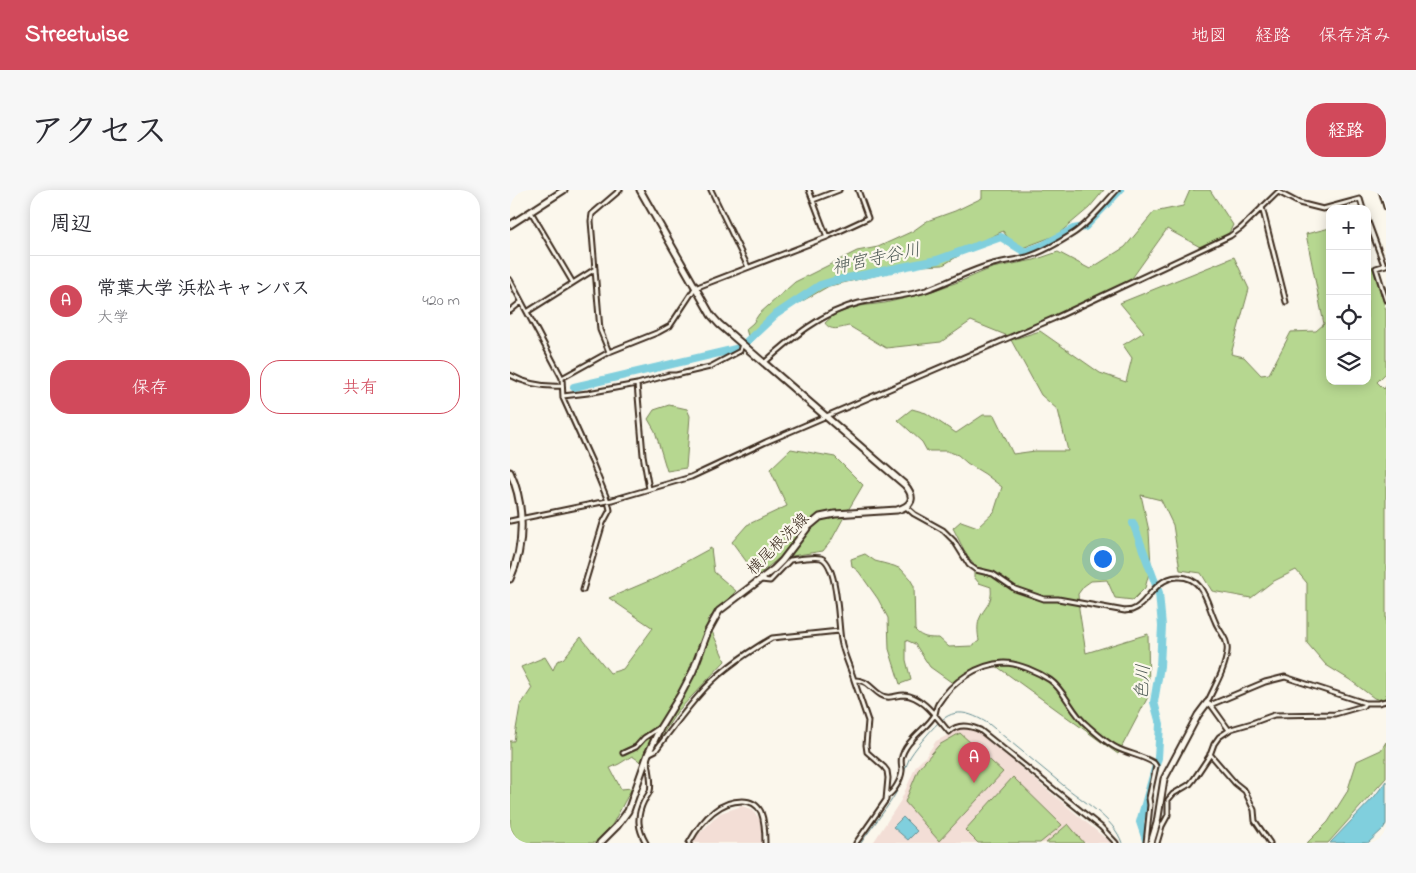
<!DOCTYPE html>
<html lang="ja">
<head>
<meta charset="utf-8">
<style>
	:root { --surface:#fff; --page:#f7f7f7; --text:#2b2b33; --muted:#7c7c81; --line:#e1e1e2; --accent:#d1495b }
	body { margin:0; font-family:"Indie Flower","Klee One",sans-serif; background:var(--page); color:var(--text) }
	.controls { position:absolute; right:15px; top:15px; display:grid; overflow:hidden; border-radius:10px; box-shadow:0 2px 12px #0003 }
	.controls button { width:45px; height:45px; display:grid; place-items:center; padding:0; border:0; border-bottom:1px solid var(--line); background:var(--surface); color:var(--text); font:25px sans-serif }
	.you { position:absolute; left:592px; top:368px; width:18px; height:18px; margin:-12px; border:4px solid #fff; border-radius:50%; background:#1a73e8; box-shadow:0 0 0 8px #1a73e833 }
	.badge { display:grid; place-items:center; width:32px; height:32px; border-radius:50%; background:var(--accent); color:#fff; font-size:16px; font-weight:700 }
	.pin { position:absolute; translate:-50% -41px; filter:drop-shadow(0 1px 2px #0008) }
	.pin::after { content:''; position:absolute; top:26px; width:18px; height:15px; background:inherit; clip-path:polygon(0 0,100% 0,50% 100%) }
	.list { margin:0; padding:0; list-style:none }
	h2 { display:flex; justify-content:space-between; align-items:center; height:65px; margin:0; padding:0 20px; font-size:21px }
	h2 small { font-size:16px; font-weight:400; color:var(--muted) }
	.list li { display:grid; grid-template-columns:32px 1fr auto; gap:15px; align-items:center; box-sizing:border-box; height:90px; padding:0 20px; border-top:1px solid var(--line) }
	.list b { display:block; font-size:19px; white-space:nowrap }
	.list p { margin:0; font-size:16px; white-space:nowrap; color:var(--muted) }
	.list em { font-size:16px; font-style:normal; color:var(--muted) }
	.actions { display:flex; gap:10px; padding:15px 20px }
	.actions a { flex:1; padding:11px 0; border:1px solid var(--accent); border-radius:20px; text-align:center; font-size:18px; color:var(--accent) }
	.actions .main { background:var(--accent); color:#fff }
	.icon { flex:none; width:28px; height:28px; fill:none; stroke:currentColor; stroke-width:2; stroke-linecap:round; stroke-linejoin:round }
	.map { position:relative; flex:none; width:876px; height:653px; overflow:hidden; border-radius:20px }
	header { display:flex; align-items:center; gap:30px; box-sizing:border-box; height:70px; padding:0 25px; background:var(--accent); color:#fff }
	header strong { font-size:24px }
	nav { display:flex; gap:28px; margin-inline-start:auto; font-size:18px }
	.intro { display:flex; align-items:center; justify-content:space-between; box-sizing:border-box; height:120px; padding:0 30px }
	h1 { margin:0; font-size:35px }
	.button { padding:12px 22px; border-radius:20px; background:var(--accent); color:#fff; font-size:18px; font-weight:700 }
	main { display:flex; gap:30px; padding:0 30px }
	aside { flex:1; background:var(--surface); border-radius:20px; box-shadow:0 2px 12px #0003 }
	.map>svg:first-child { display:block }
</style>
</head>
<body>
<header>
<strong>Streetwise</strong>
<nav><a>地図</a><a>経路</a><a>保存済み</a></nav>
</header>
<div class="intro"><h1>アクセス</h1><a class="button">経路</a></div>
<main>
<aside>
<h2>周辺<small></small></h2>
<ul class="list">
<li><span class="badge">A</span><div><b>常葉大学 浜松キャンパス</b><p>大学</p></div><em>420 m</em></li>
</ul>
<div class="actions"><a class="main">保存</a><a>共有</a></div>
</aside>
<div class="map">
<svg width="876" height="653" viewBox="0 0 876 653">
	<rect width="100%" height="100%" fill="#fbf7ec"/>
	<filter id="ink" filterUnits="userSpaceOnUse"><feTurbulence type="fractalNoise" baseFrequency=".02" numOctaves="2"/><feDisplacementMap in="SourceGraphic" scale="10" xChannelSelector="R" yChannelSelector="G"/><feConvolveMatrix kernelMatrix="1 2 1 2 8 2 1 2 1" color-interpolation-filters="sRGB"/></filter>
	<g filter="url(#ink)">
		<path fill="#f3ded6" d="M455,538l13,4 133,111h-238l28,-43 15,-34 10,-10 10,-15 12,-6 5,-5z
			M232,616l10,3 8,11 2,23h-69l3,-6 24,-24z"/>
		<path fill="#b6d790" stroke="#788057" d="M472,0h122l-15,18 -32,27 -40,15 -14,-19 -16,8 -44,26 -24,1 -90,20 -39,22 -42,28 -2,-7 7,-6 6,-9 36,-32 62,-31 21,-4 35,-16 14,-10 28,-10 27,-13z
			M680,0h20l23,35 -4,8 -27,15 -35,-19 -37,52 -45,25 -48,17 -29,13 -37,-15 -30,21 -55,6 -37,-22c-10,2 -18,6 -24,-3l10,-9 25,-8 25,-3 38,-9 38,-13 31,-13 42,-8 24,-8 32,17 35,-22 29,-35 29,-6z
			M820,38v153h37v-114l5,-1 14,44v63l-9,9 7,7 2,-3v316l-12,-4 -24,-18 -24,-15 -19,-22v-60l-11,-13 -24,12 -21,16 -39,-7 -11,-18 -21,-3 -7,-45 -12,-25 -20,-5 8,36 2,35 -6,22 -12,12 -18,-2 -8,-18 -16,1 -7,5 -6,8 1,15 7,44 62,-19 1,61 -31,59 -126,-91 -22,7 -16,14 -24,-17 -15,-23 -9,-4v20l5,20 -11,4 -11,-35 -1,-31 -10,-19 -19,-27 -7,-6 -1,-7 14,-5 10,7 19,5 7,3 9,10 4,7 1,44c7,8 14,8 24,8l10,9 23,-1 7,-5c-1,-7 -2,-14 0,-21 5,-14 14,-15 12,-33l-12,-4 -5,-6v-12l-8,-11 -13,-26 8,-7 17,6 16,-15 8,-25 -17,-13 -18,-11 -9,-8 -11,-4h-20l-5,-9 -24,-22 14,-11 14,4 30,20 27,-18h11l19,39 22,-3h33l-10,-41 -17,-15 -30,-55 29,-9 60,42 26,9 6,-24 -9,-13 21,-13 -24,-29 114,-46 15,32 -18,65 13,3 17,18 8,-1 22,-42 25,-1 8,-7 -18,-90z
			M159,215l18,4 3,7 -4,52 -19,3 -12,-40 -7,-12 6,-9z
			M281,259l44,8 28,28 -19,32 -13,24 -8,10 -44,7 -22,18 -25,-34 15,-17 40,-19 -17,-37z
			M201,358l3,24 22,19 -29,29 18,41 -48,51 -17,26 -15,12 -4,12 -9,-6 -13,8 -9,4 11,21 11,-1 -20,37 -17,18h-77l-8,-16v-86h4l6,-35 12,-18 -11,-21 24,-10 8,13 4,-9 6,-2 18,-22 29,36 13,-4 30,-41 -44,-30 47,-20z
			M450,543l43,39 -64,69 -34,-39 14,-34 20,-23z
			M876,552v36l-58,65h-21l21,-21 19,-30 10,-31 24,-11z
			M503,587l49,48 -22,18h-62l-13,-13z
			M558,634l16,19h-38z"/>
		<path fill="#80cfdd" stroke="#648d91" d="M876,591v43l-3,5 -15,14h-38l45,-47z
			M393,627l14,14 -9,9 -15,-13z"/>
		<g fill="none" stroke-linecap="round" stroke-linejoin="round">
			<path stroke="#648d91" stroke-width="1" d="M351,653c11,-17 28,-36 37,-54 5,-10 7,-22 12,-32 5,-8 11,-15 17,-22 21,-25 33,-29 62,-11 25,20 49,41 74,61 19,16 51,33 59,58"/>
			<path stroke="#80cfdd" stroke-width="8" d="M64,197l166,-39 35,-33 45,-30 17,-5 100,-20 64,-23 24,15 19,-7 29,-16 12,-2 35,-37
				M623,333l26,70 3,33 -2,40 -6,36 6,22 -2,34 -18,64 7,21"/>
			<defs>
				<path id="street" d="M201,0l37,77
					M871,0l5,17
					M303,10l26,-10
					M752,17l24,95
					M21,22l42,71
					M857,29l17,46
					M317,47l41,-19 -10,-28
					M876,75l-10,3 10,32
					M0,90l52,98 1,20 29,64 16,39 2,9 -7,13 -20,67
					M0,121l11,-9
					M17,122l68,-43
					M99,162l-9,-22 -9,-109 1,-7 28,-24
					M254,173c28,-25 58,-51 95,-60 23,-5 45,-6 67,-13 23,-8 44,-20 67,-26 11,-3 23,-4 34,-7 16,-5 33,-15 47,-24 14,-9 31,-30 43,-43
					M0,185c16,9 33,12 52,11
					M52,188l47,-26 50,-20 11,-6 25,-38 132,-51 -18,-47
					M127,194l6,71 6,34
					M53,206l25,-3 49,-9 32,-9h7l34,-8 30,-16 2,-7
					M396,317l8,7 29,16 11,11 15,24 7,5 17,4 22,15 29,10h14l67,12c2,-1 5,0 7,-1 15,-4 21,-32 46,-33 26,-1 29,27 37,44 4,11 14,18 12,31 -2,18 -13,35 -20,51l3,2 55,-23 20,-5 80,26h13l8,-2
					M0,331l102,-21 79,-23 75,-35 289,-124 175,-82 11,-8 37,-36 21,11 24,6 37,-10 3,10
					M251,390l9,1 20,-21c8,-1 24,-4 31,-2 17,6 17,66 20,82 2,13 9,27 13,40 13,-1 17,9 27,15 8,5 14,0 23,0 19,1 33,23 45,37 9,-9 20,-7 31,-2l121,97 15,16
					M344,490l14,41 -2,24 1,7 17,15 3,4 1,7 -2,22 -30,43
					M701,515l18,25
					M113,563l13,-6 8,-9 15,-10
					M138,564l8,-4c14,-19 28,-38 43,-55 18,-22 49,-43 73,-57l67,-7
					M700,564l25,29 10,8 9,19 1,11 15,22
					M377,606c7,-4 14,-16 15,-25 0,-5 -2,-10 0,-15 2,-6 6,-12 10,-16 6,-8 19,-17 23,-26 1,-3 1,-7 3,-10 14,-22 39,-40 66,-41 14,0 34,9 46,17 15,10 22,34 38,46 9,8 20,18 31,23 11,5 24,7 35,14l2,3 -7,32 1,7 -4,38
					M136,653c-8,-14 -10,-26 -2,-42 2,-3 5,-7 6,-10 2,-7 -1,-25 -3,-32
					M179,653c11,-20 28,-42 53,-42 8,0 15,3 19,11 4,10 4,21 4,31
					M647,653l5,-17 6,-11v-15l5,-6 17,-10 4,-5 16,-24 4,-11 5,-7 12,-8 21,-6 22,-8 61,-1 28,-8 2,-3"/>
				<path id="secondary" d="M0,35l54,-35
					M0,282c15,32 15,74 0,107
					M90,653l17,-17 11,-15 20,-57 12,-26 21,-34 12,-23 15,-40 11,-20 55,-42 8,-8 26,-34 12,-10 15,-3 62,-4c15,-4 19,-12 8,-25l-186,-161 -8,-9 -71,-125
					M641,653l6,-20 7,-44 34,-64 9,-12"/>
			</defs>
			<use href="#street" stroke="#3b2a1e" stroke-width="7"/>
			<use href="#secondary" stroke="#3b2a1e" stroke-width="9"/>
			<use href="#street" stroke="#fbf7ec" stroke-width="3"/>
			<use href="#secondary" stroke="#fbf7ec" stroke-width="5"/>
		</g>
	</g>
	<g text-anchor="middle" stroke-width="4.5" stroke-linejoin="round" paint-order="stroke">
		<g font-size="16" fill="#3b2a1e" stroke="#fbf7ec">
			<text transform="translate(267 353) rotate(-45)" y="6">横尾根洗線</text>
		</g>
		<g font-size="18" font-style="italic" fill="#505c57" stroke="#fbf7ec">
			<text transform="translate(366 68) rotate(-12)" y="6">神宮寺谷川</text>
			<text transform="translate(632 492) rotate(-87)" y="6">色川</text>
		</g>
	</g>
</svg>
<div class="controls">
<button>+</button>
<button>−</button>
<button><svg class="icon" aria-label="locate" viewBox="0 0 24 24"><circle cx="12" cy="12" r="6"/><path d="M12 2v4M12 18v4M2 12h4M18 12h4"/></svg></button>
<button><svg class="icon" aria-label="layers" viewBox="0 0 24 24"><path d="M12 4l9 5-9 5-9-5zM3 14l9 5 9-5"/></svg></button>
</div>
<div class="you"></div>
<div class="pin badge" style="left:464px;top:593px">A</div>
</div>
</main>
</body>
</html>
